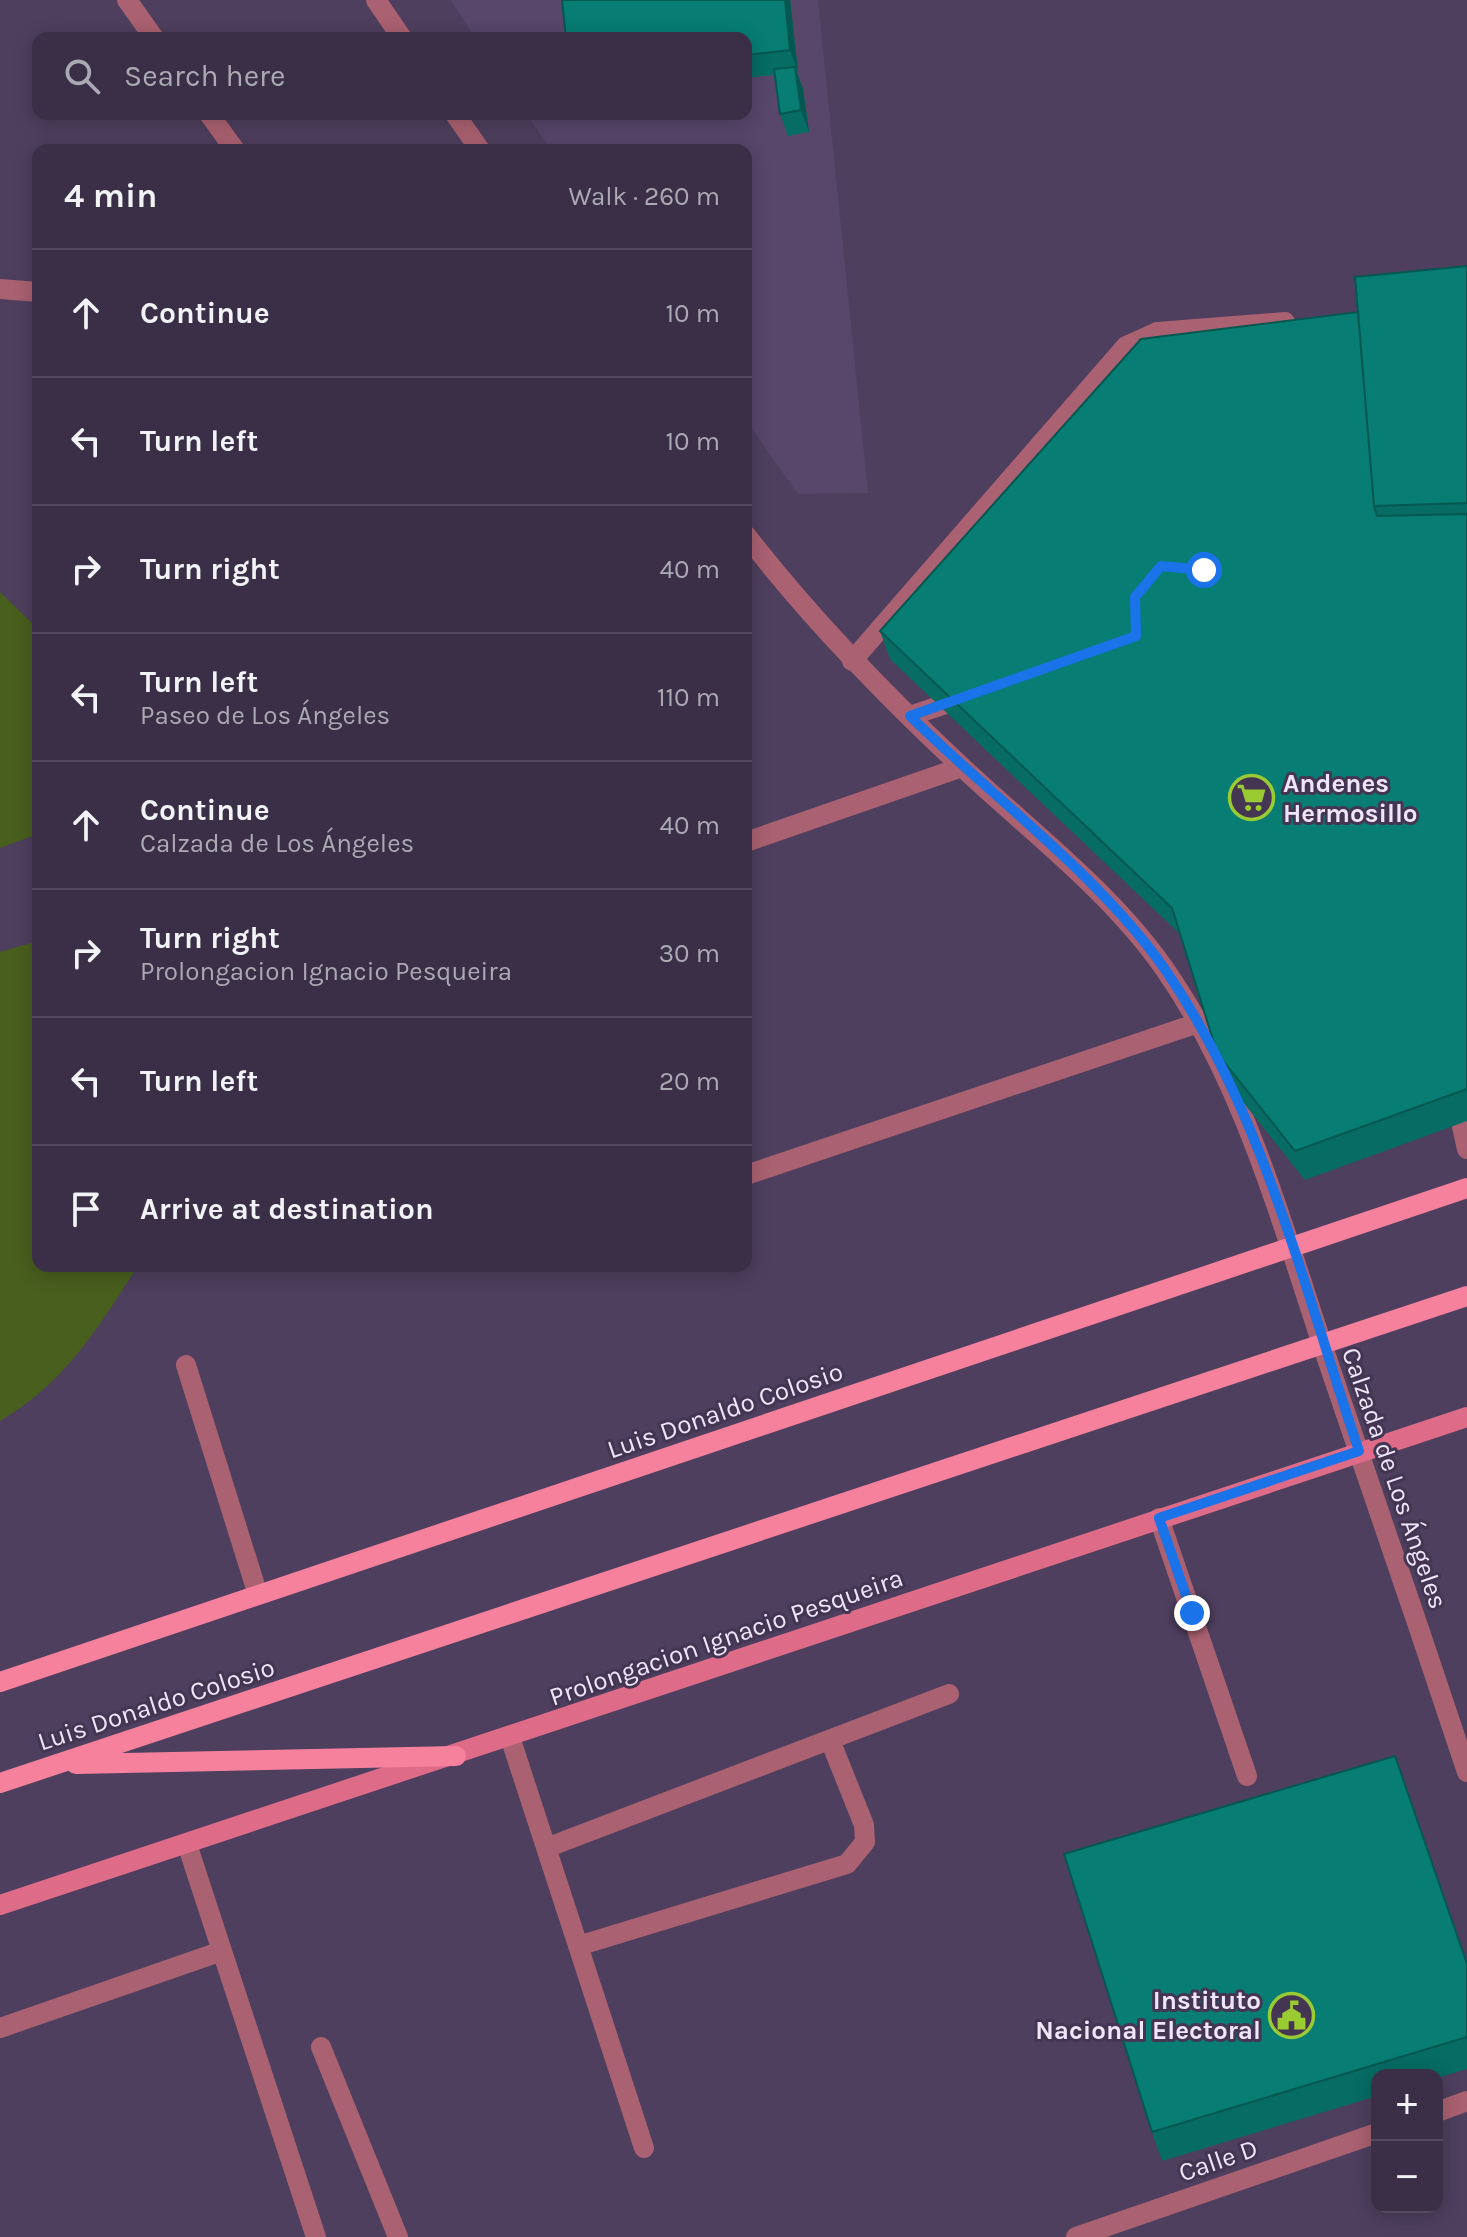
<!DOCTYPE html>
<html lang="en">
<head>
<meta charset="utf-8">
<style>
	:root { --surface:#3a2f46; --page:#41374d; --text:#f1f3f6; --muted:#aba9b3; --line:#544a5f }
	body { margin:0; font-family:Karla,sans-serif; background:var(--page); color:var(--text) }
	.controls { position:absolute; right:24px; bottom:24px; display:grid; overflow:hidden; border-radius:16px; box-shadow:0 4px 20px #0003 }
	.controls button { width:72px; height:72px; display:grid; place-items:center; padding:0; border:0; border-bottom:2px solid var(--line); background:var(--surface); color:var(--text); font:40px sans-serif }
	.stop { position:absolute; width:24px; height:24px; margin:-18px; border:6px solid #1a73e8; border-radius:50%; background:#fff }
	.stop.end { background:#1a73e8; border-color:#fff; box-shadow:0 2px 8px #0008 }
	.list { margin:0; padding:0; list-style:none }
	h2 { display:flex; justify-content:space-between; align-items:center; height:104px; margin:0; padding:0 32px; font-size:34px }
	h2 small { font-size:26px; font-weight:400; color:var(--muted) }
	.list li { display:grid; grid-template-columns:52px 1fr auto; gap:24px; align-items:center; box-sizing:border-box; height:128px; padding:0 32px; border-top:2px solid var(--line) }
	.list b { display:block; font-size:30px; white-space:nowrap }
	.list p { margin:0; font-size:26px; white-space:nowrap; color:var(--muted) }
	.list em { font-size:26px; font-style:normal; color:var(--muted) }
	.icon { flex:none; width:44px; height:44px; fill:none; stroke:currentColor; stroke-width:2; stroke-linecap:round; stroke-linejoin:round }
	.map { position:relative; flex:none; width:1467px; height:2237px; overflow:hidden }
	.search { position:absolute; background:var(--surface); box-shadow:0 4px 20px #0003; left:32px; top:32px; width:720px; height:88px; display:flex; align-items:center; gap:20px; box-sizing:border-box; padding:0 28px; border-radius:16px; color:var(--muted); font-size:30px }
	.panel { position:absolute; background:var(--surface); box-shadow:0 4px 20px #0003; left:32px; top:144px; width:720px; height:1128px; border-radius:16px }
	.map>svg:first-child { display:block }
</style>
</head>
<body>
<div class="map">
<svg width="1467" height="2237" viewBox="0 0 1467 2237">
	<rect width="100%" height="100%" fill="#4e3f5e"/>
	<path fill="#58466b" d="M451,0h367l50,493 -70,1 -52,-73v-271h-194l-26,-36h220v-76h-271z"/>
	<path fill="#495f1e" d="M0,592l38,37v205l-38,14z
		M38,941v325h100c-41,63 -72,116 -138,155v-469z"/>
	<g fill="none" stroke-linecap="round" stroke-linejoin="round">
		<path stroke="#aa6171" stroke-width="20" d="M852,661l274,-315 31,-14 128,-10
			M910,716l53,-18
			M1456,1099l11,50
			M186,1365l72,230
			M1159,1518l88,258
			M510,1737l134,411
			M187,1844l35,107
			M546,1848l403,-154
			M578,1946l269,-82 18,-22 -1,-17 -34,-85
			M0,2028l222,-77 94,286
			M321,2047l77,190
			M1437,2112l30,-11
			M1076,2237l301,-104"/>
		<path stroke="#aa6171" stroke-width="20" d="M127,0l27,38
			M376,0l26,38
			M209,114l26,36
			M455,114l25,36
			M0,289l38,3
			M746,535c65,84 138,159 215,231 69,65 148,124 203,202 79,113 116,250 159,379 48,141 97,283 144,425
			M746,842l216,-75
			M746,1175l452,-152"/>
		<path stroke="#de6c88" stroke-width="20" d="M0,1905l1467,-488"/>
		<path stroke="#f6819d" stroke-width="20" d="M0,1682l1467,-494
			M76,1764l380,-8
			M0,1783l1467,-487"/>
	</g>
	<path fill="#066c64" d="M790,0l8,72h-1l6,17 6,43 -21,4 -8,-22 -6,-39 -28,3v-40z
		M1467,266v855l-162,59 -78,-98 -10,-29 -37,-119 -290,-275 -10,-28 478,-319z
		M1467,1962v107l-30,9v-3h-60v21l-215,65 -10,-29z"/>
	<path fill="#055851" d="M785,0h5l8,72 -8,-22z
		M795,67l8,22 6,43 -8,-22z"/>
	<path fill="#077d74" stroke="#055851" stroke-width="2" d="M562,0h223l5,50 -44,5v-17h-180z
		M795,67l6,43 -21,4 -6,-45z
		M1467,266v237l-93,3 -19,-229z
		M1358,312l16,194 3,10 90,-2v575l-172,62 -78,-98 -45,-145 -292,-277 261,-292z
		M1395,1756l72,208v73l-315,95 -88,-278z"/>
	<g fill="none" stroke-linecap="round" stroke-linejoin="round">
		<path stroke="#1a73e8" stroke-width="10" d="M1192,1613l-33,-95 200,-67c-55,-162 -96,-340 -195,-483 -65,-93 -173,-172 -254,-252l226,-80 -1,-39 26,-31 43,4"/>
	</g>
	<defs>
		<symbol id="supermarket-ring" viewBox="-11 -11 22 22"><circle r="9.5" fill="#443553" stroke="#9bcb33" stroke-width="1.5"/><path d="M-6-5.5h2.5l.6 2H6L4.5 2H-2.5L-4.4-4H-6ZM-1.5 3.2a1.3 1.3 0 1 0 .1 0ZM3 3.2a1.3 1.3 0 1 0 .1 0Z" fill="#9bcb33"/></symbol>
		<symbol id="civic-ring" viewBox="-11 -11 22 22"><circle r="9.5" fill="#443553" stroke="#9bcb33" stroke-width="1.5"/><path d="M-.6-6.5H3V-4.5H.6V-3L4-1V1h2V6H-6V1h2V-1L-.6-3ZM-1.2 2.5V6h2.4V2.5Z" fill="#9bcb33"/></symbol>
	</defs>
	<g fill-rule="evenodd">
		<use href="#supermarket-ring" x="1226" y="772" width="51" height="51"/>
		<use href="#civic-ring" x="1266" y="1990" width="51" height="51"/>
	</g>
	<g text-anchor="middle" stroke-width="6" stroke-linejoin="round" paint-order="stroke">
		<g font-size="26" font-weight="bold" fill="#efe6fa" stroke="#443553" text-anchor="start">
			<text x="1283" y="792">Andenes<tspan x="1283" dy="30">Hermosillo</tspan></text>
			<text x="1261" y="2009" text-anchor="end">Instituto<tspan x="1261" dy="30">Nacional Electoral</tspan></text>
		</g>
		<g font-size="26" fill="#efe6fa" stroke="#443553">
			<text transform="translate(725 1410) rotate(-19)" y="9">Luis Donaldo Colosio</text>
			<text transform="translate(1395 1478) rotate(71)" y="9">Calzada de Los Ángeles</text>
			<text transform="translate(726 1637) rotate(-19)" y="9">Prolongacion Ignacio Pesqueira</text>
			<text transform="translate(156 1704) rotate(-18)" y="9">Luis Donaldo Colosio</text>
			<text transform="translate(1218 2160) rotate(-19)" y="9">Calle D</text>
		</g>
	</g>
</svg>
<div class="controls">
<button>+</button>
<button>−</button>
</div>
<div class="stop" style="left:1204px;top:570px"></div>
<div class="stop end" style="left:1192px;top:1613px"></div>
<div class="search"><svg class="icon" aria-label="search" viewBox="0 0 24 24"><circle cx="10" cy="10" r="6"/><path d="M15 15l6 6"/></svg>Search here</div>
<section class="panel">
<h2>4 min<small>Walk · 260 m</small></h2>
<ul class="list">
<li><svg class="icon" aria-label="ahead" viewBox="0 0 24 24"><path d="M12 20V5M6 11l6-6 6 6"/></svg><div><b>Continue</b></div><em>10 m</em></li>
<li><svg class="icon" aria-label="left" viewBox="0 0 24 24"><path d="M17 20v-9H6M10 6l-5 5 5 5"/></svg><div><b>Turn left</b></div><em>10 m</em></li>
<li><svg class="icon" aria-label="right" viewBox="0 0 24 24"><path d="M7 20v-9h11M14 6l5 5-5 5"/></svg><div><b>Turn right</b></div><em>40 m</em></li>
<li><svg class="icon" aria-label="left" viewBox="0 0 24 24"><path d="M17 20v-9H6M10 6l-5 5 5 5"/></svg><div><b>Turn left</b><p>Paseo de Los Ángeles</p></div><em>110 m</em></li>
<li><svg class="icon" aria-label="ahead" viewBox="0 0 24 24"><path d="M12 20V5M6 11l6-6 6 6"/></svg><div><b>Continue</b><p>Calzada de Los Ángeles</p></div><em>40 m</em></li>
<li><svg class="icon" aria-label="right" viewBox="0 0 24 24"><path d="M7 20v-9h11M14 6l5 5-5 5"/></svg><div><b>Turn right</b><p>Prolongacion Ignacio Pesqueira</p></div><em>30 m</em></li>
<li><svg class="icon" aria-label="left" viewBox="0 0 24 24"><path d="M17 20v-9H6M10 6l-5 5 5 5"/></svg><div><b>Turn left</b></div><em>20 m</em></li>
<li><svg class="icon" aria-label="arrive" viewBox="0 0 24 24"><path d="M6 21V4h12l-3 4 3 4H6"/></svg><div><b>Arrive at destination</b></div></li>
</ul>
</section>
</div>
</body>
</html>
